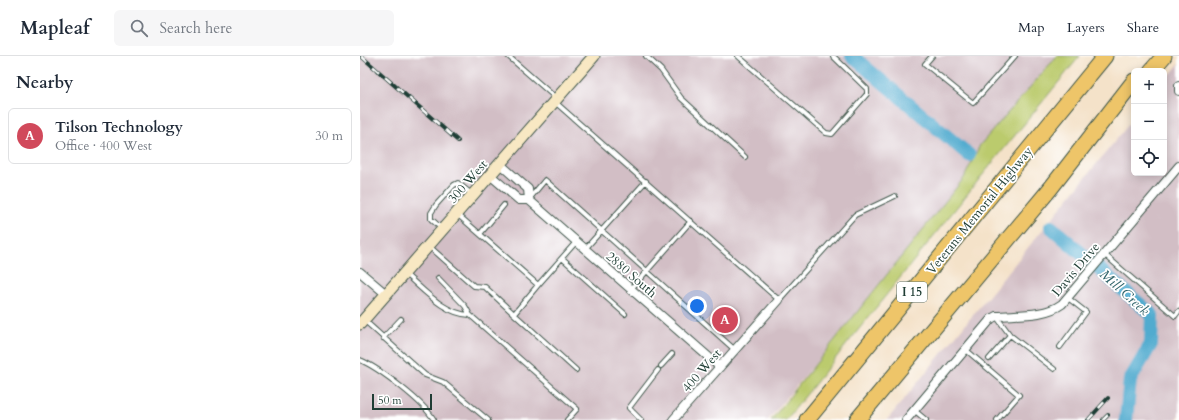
<!DOCTYPE html>
<html lang="en">
<head>
<meta charset="utf-8">
<style>
	:root { --surface:#fff; --page:#f6f6f7; --text:#1f2937; --muted:#747a83; --line:#e0e1e3; --accent:#d1495b }
	body { margin:0; font-family:Cardo,serif; background:var(--page); color:var(--text) }
	.controls { position:absolute; right:12px; top:12px; display:grid; overflow:hidden; border-radius:6px; box-shadow:0 2px 10px #0003 }
	.controls button { width:36px; height:36px; display:grid; place-items:center; padding:0; border:0; border-bottom:1px solid var(--line); background:var(--surface); color:var(--text); font:20px sans-serif }
	.scale { position:absolute; left:12px; bottom:10px; width:60px; box-sizing:border-box; padding-left:4px; border:2px solid #1f3d34; border-top:0; font-size:11px; line-height:14px; white-space:nowrap; color:#1f3d34; -webkit-text-stroke:3px #fff; paint-order:stroke }
	.you { position:absolute; left:337px; top:250px; width:14px; height:14px; margin:-10px; border:3px solid #fff; border-radius:50%; background:#1a73e8; box-shadow:0 0 0 6px #1a73e833 }
	.badge { display:grid; place-items:center; width:26px; height:26px; border-radius:50%; background:var(--accent); color:#fff; font-size:13px; font-weight:700 }
	.pin { position:absolute; translate:-50% -50%; border:2px solid #fff; box-shadow:0 1px 4px #0006 }
	.list { margin:0; padding:0; list-style:none }
	h2 { display:flex; justify-content:space-between; align-items:center; height:52px; margin:0; padding:0 16px; font-size:17px }
	h2 small { font-size:13px; font-weight:400; color:var(--muted) }
	.list li { display:grid; grid-template-columns:26px 1fr auto; gap:12px; align-items:center; box-sizing:border-box; height:56px; margin:0 8px 8px; padding:0 8px; border:1px solid var(--line); border-radius:6px }
	.list b { display:block; font-size:15px; white-space:nowrap }
	.list p { margin:0; font-size:13px; white-space:nowrap; color:var(--muted) }
	.list em { font-size:13px; font-style:normal; color:var(--muted) }
	.icon { flex:none; width:22px; height:22px; fill:none; stroke:currentColor; stroke-width:2; stroke-linecap:round; stroke-linejoin:round }
	.map { position:relative; flex:none; width:819px; height:364px; overflow:hidden }
	header { display:flex; align-items:center; gap:24px; box-sizing:border-box; height:56px; padding:0 20px; background:var(--surface); border-bottom:1px solid var(--line) }
	header strong { font-size:19px }
	nav { display:flex; gap:22px; margin-inline-start:auto; font-size:14px }
	.search { width:280px; height:36px; background:var(--page); display:flex; align-items:center; gap:10px; box-sizing:border-box; padding:0 14px; border-radius:6px; color:var(--muted); font-size:15px }
	main { display:flex }
	aside { flex:1; background:var(--surface) }
	.map>svg:first-child { display:block }
</style>
</head>
<body>
<header>
<strong>Mapleaf</strong>
<div class="search"><svg class="icon" aria-label="search" viewBox="0 0 24 24"><circle cx="10" cy="10" r="6"/><path d="M15 15l6 6"/></svg>Search here</div>
<nav><a>Map</a><a>Layers</a><a>Share</a></nav>
</header>
<main>
<aside>
<h2>Nearby<small></small></h2>
<ul class="list">
<li><span class="badge">A</span><div><b>Tilson Technology</b><p>Office · 400 West</p></div><em>30 m</em></li>
</ul>
</aside>
<div class="map">
<svg width="819" height="364" viewBox="0 0 819 364">
	<rect width="100%" height="100%" fill="#fff"/>
	<filter id="ink" filterUnits="userSpaceOnUse"><feTurbulence type="fractalNoise" baseFrequency=".025" numOctaves="2"/><feDisplacementMap in="SourceGraphic" scale="8" xChannelSelector="R" yChannelSelector="G"/><feConvolveMatrix kernelMatrix="1 2 1 2 8 2 1 2 1" color-interpolation-filters="sRGB"/></filter>
	<filter id="wash" filterUnits="userSpaceOnUse"><feTurbulence type="fractalNoise" baseFrequency=".012" numOctaves="4" result="noise"/><feDisplacementMap in="SourceGraphic" scale="16" xChannelSelector="R" yChannelSelector="G"/><feGaussianBlur stdDeviation="0.9" result="paint"/><feColorMatrix in="noise" values="0 0 0 0 0 0 0 0 0 0 0 0 0 0 0 0 0 1.4 0 .05"/><feComposite in="paint" operator="in"/></filter>
	<g filter="url(#wash)">
		<rect width="100%" height="100%" fill="#f4e2c9"/>
		<path fill="#d2bec5" d="M0,0h710l-82,102 -220,262h-408z
			M819,8v350l-3,6h-289l247,-302v55h30v-91z"/>
		<path fill="#bbcb6d" stroke="#6d8450" d="M697,0h23l-95,116 -199,248h-15l193,-242 16,-33z"/>
		<g fill="none" stroke-linecap="round" stroke-linejoin="round">
			<path stroke="#51abcf" stroke-width="14" d="M492,0l117,99
				M691,171l101,88 -1,29 -21,36 -4,40"/>
		</g>
	</g>
	<g filter="url(#ink)">
		<g fill="none" stroke-linecap="round" stroke-linejoin="round">
			<defs>
				<path id="service" d="M148,0l49,43
					M286,0l15,14 20,28 64,59
					M378,0l88,77 6,1 35,-40v-5l-34,-33
					M572,0l-7,8 48,39 42,-47
					M195,46l224,198 76,-85 40,-19
					M170,142l15,-18 190,170
					M97,158l81,71 38,-43
					M82,173l-11,-10v-6l5,-8 18,-20 4,-2 15,12
					M120,178l24,-29
					M70,191l44,39 11,1 29,27
					M225,193l61,-68
					M744,198l71,62 4,-5
					M202,202l63,56
					M45,218c19,16 39,40 65,41l107,94 -10,11
					M78,222l27,28 5,9
					M178,229l-24,29 62,56
					M271,233l60,-68
					M4,264l61,55 18,7 45,38
					M650,279l44,34
					M23,282l18,-19
					M700,291l26,-35 -18,-14
					M605,293l54,46 -22,25
					M629,303l21,-24 -14,-19
					M0,304c19,8 64,42 74,60
					M301,310l11,-12
					M554,354l12,10
					M281,364l-12,-12 29,-38"/>
				<path id="minor" d="M819,30v5
					M140,108l28,25 1,11
					M130,119l29,25h10l191,167
					M0,216l26,22
					M313,364l106,-120
					M546,364l85,-101 5,-3c21,-2 48,1 66,-12l117,-138"/>
				<path id="secondary" d="M0,268l234,-268"/>
				<path id="motorway" d="M791,15l13,-15
					M447,364l298,-364
					M497,364l193,-231 84,-108"/>
			</defs>
			<use href="#service" stroke="#3f564a" stroke-width="6"/>
			<use href="#minor" stroke="#3f564a" stroke-width="10"/>
			<use href="#secondary" stroke="#3f564a" stroke-width="13"/>
			<use href="#motorway" stroke="#3f564a" stroke-width="17"/>
			<use href="#service" stroke="#fff" stroke-width="4"/>
			<use href="#minor" stroke="#fff" stroke-width="8"/>
			<use href="#secondary" stroke="#f8e8c3" stroke-width="11"/>
			<use href="#motorway" stroke="#eec569" stroke-width="15"/>
			<defs>
				<path id="rail" d="M1,0l97,85
					M728,364l20,-22
					M743,364l5,-5"/>
			</defs>
			<use href="#rail" stroke="#1f3d34" stroke-width="4"/>
			<use href="#rail" stroke="#fff" stroke-width="2.5" stroke-dasharray="8" stroke-linecap="butt"/>
		</g>
	</g>
	<g text-anchor="middle" stroke-width="3.5" stroke-linejoin="round" paint-order="stroke">
		<rect fill="#fff" stroke="#627771" stroke-width="1" x="537" y="226" width="30" height="20" rx="3"/>
		<g font-size="12" font-weight="bold" fill="#1f3d34">
			<text x="552" y="240">I 15</text>
		</g>
		<g font-size="13" fill="#1f3d34" stroke="#fff">
			<text transform="translate(107 125) rotate(-49)" y="5">300 West</text>
			<text transform="translate(619 154) rotate(-51)" y="5">Veterans Memorial Highway</text>
			<text transform="translate(715 213) rotate(-50)" y="5">Davis Drive</text>
			<text transform="translate(272 218) rotate(41)" y="5">2880 South</text>
			<text transform="translate(341 314) rotate(-49)" y="5">400 West</text>
		</g>
		<g font-size="14" font-style="italic" fill="#30646a" stroke="#fff">
			<text transform="translate(765 236) rotate(42)" y="5">Mill Creek</text>
		</g>
	</g>
</svg>
<div class="controls">
<button>+</button>
<button>−</button>
<button><svg class="icon" aria-label="locate" viewBox="0 0 24 24"><circle cx="12" cy="12" r="6"/><path d="M12 2v4M12 18v4M2 12h4M18 12h4"/></svg></button>
</div>
<div class="scale">50 m</div>
<div class="you"></div>
<div class="pin badge" style="left:365px;top:264px">A</div>
</div>
</main>
</body>
</html>
